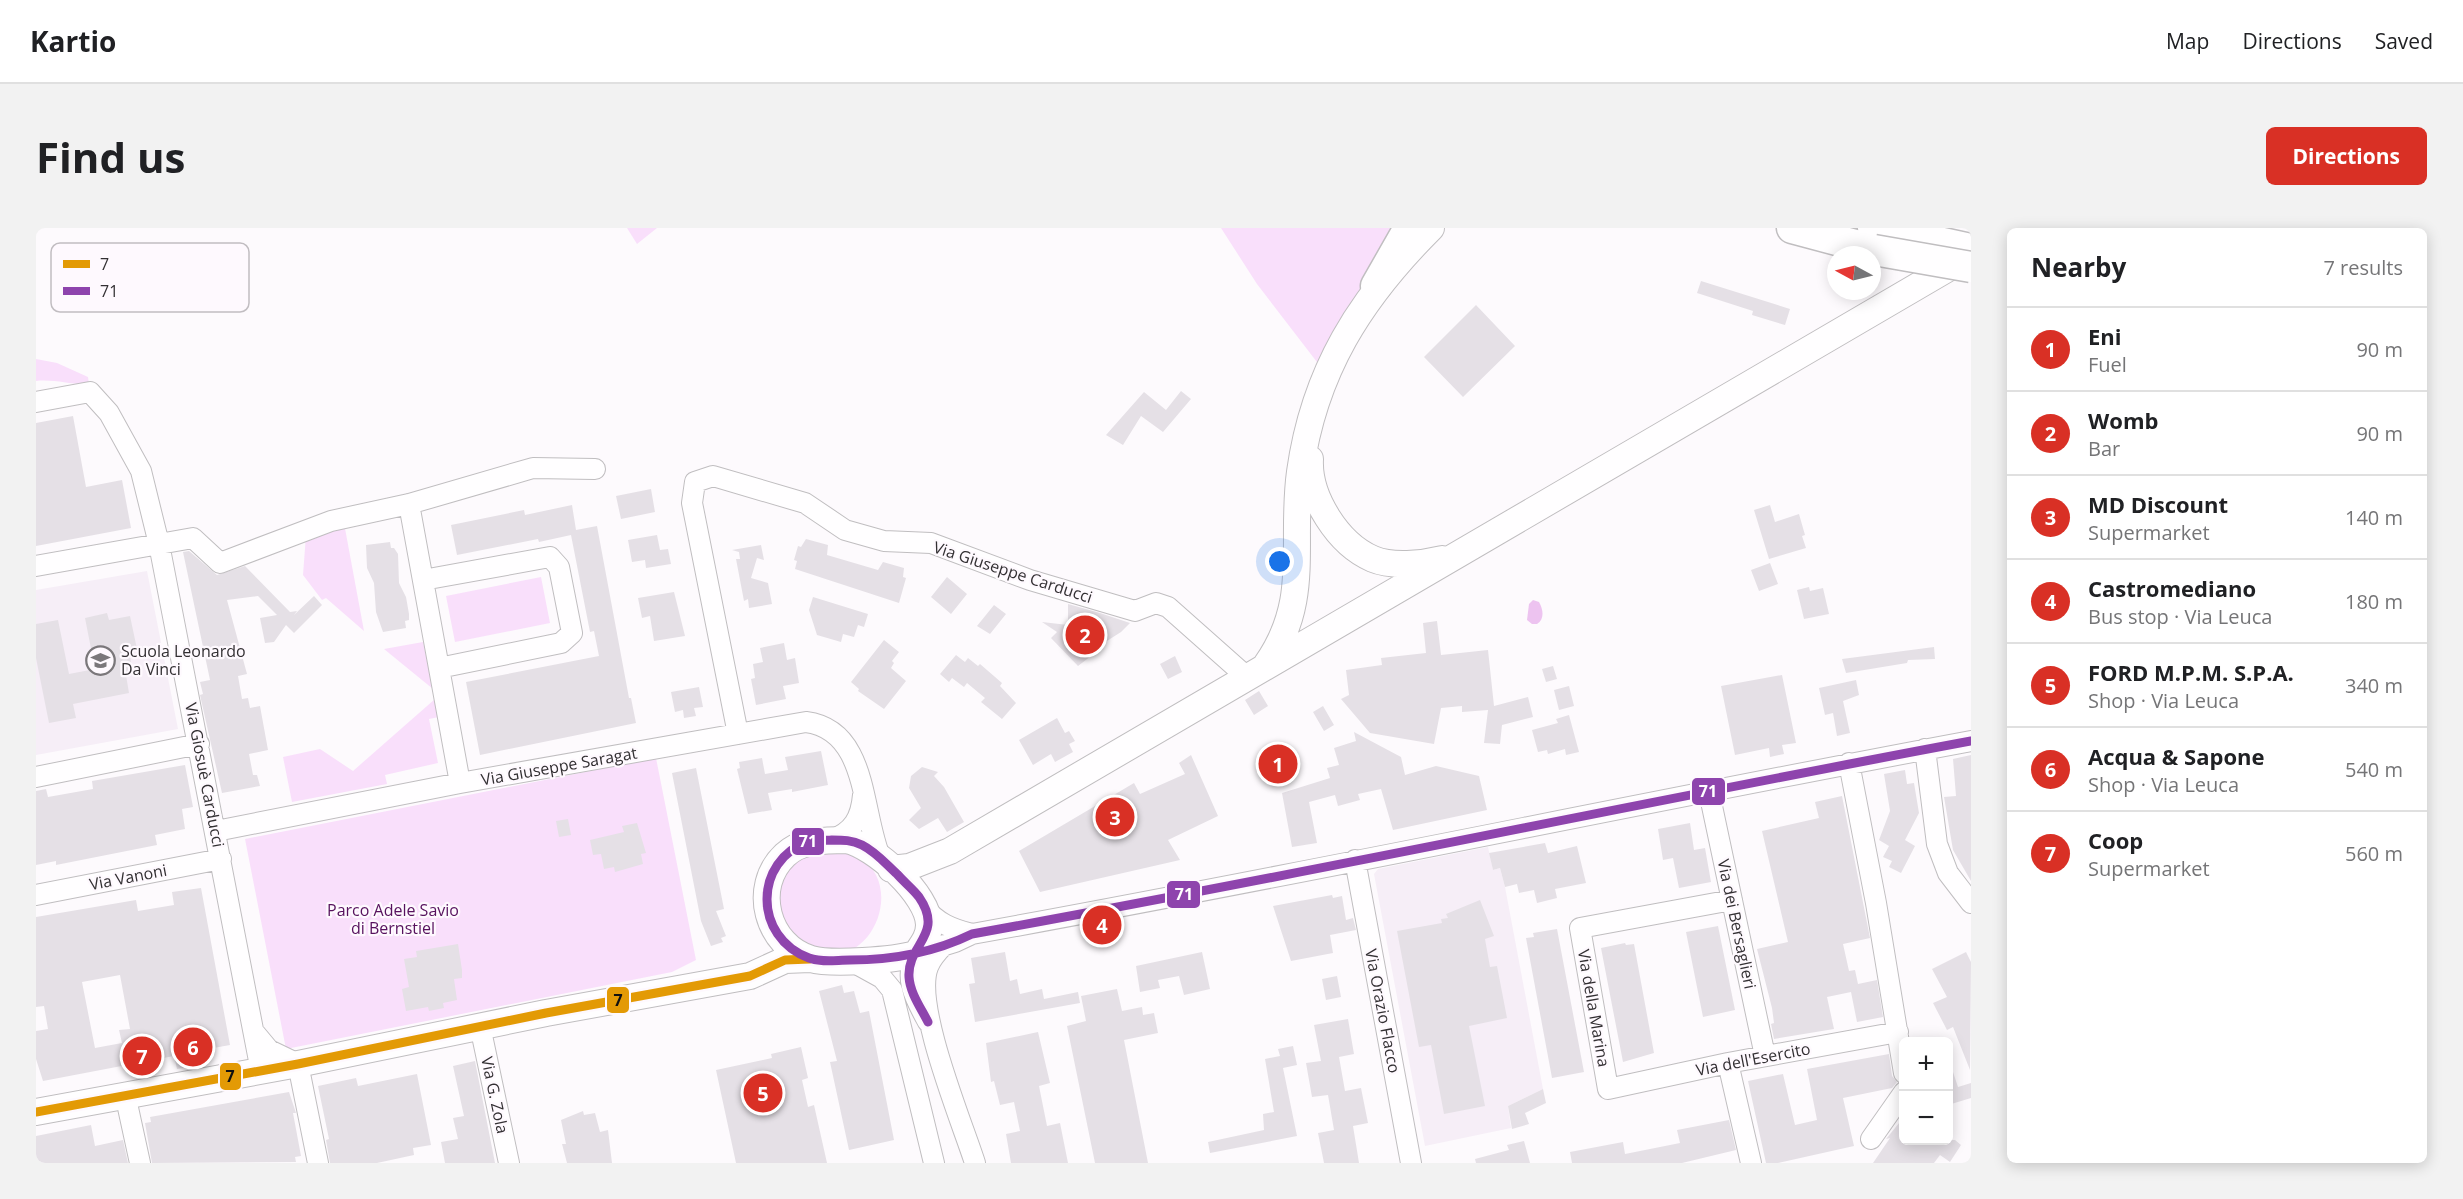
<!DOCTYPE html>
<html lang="en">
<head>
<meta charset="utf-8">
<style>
	:root { --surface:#fff; --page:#f2f2f2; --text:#202124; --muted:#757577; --line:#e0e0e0; --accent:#d93025 }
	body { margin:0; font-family:"Open Sans",sans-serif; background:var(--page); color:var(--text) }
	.controls { position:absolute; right:18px; bottom:18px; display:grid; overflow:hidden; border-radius:9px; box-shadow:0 3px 15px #0003 }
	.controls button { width:54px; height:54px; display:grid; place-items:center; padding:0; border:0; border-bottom:2px solid var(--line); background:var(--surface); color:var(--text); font:30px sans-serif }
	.compass { position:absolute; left:1791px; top:18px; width:54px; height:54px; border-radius:50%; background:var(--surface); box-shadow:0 3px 15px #0003; rotate:277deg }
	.you { position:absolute; left:1244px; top:334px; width:21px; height:21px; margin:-15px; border:4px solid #fff; border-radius:50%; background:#1a73e8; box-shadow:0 0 0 9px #1a73e833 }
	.badge { display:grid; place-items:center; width:39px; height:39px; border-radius:50%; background:var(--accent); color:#fff; font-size:20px; font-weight:700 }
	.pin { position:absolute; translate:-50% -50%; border:3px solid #fff; box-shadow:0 2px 6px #0006 }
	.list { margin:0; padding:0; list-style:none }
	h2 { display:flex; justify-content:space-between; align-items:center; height:78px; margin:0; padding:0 24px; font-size:26px }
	h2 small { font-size:20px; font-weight:400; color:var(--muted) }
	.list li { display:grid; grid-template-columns:39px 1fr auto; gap:18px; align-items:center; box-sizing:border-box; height:84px; padding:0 24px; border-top:2px solid var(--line) }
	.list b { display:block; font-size:22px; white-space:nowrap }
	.list p { margin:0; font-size:20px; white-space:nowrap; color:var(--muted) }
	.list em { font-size:20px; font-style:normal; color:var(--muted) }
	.map { position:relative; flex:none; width:1935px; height:935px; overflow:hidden; border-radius:9px }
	header { display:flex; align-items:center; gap:36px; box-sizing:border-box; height:84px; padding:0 30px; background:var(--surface); border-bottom:2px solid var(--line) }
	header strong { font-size:28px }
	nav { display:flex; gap:33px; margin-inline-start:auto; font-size:21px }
	.intro { display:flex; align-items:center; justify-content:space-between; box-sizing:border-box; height:144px; padding:0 36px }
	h1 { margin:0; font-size:42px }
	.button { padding:15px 27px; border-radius:9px; background:var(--accent); color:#fff; font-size:21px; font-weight:700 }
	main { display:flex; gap:36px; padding:0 36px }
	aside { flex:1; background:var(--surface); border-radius:9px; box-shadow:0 3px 15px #0003 }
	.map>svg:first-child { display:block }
</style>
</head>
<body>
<header>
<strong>Kartio</strong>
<nav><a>Map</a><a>Directions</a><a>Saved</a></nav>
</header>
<div class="intro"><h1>Find us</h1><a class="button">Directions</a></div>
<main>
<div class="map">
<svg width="1935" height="935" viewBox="0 0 1935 935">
	<rect width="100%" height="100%" fill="#fdfafd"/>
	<path fill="#f6eef7" d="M111,343l31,158 -142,26v-165z
		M1452,619l5,23 7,-2 5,19 38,202 -35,17 3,22 -86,18 -51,-272 4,-5z"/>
	<path fill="#f9dffb" d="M591,0h30l-20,16z
		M1185,0h176l-54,91 -23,47 -63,-82z
		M0,131l21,4 31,14 1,7c-19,1 -34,-5 -53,-3z
		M308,295l20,108 -38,-33 -4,2 -19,-25 3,-40z
		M505,349l9,46 -95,19 -9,-46z
		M387,414l10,47 -49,-40z
		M399,471l4,18 -10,2 9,44 -53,12 2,9 -95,18 -9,-45 37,-8 33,22z
		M620,530l40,202 -24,12 -386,77 -41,-210z
		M788,618c10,3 26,5 35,11 45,27 16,105 -35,98 -11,-1 -34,-20 -44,-27 -2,-56 -11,-58 44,-82z"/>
	<path fill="#edc3f0" d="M1497,372l6,2c4,7 6,17 -2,22h-5l-5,-4 2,-16z"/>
	<path fill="#e5e0e6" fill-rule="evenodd" d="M1665,53l89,28 -5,16 -33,-10 1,-4 -56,-18z
		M1440,77l39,41 -52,51 -39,-40z
		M1145,163l10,8 -28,33 -22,-16 -18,29 -17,-10 38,-43 22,18z
		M37,188l13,71 36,-7 9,48 -95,18v-123z
		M615,261l4,23 -34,7 -5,-23z
		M536,277l4,25 21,-4 32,172h2l5,25 -156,32 -14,-73 133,-26 -5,-25 -4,1 -19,-97 -32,7 -1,-3 -81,16 -6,-30 73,-15 1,5z
		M1734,277l5,17 24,-8 6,21 -3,1 4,12 -37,11 -15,-49z
		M621,307l3,15 8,-1 3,15 -25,4 -1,-8 -13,2 -4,-22z
		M770,311l22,6 -1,10 51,15 5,-8 21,6 -1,9 3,1 -7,25 -104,-34 2,-8 -3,-1 4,-14 3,1z
		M354,314l1,6h3l4,6 1,29 7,14 3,17v6l-4,1 1,7 -23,4 -7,-20 -2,-29 -7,-15 -1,-23z
		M725,317l3,15 -7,-2 -6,20 17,5 4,21 -23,4 -1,-9 -4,2 -8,-42h4l-1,-7 -7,-2z
		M153,323l28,24 28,-9 45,46 7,-1 -3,4 20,-19 8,9 -28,28 -8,-8 -12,17 -9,1 -5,-25 17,-3 -19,-19 -31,4 20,74 -9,2 4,23 6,-1 2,10 10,-2 8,44 -19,4 4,21h4l3,11 -38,7 -22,-98 3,-1 -3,-12 10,-2 -27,-128z
		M1734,335l8,21 -19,7 -8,-21z
		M911,349l20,17 -16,20 -20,-17z
		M1773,359l1,4 13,-3 6,26 -25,5 -7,-29z
		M638,364l11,44 -31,5 -4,-25 -8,2 -4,-20z
		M777,369l55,17 -4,13 -6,-2 -4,12 -11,-3 -2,8 -24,-7 -8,-25z
		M1032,376l32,9 30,10 -9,9 -33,21 3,3 -13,10 -27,-28 6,-6 -15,-10 26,3z
		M958,377l12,9 -16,20 -13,-8z
		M71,385l2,7 21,-4 7,33 -8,2 4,22 -7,2 3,18 -56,11 3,14 -27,5 -13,-65v-34l22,-4 11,54 26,-5 -10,-51z
		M1401,393l4,34 47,-5 6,56 34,-9 5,20 -31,8 -2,19 -16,-1 4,-33 -26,2v-6l-21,2 -7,36 -64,-11 -29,-34 8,-4 -3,-25 36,-5 -1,-7 45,-5 -3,-30z
		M848,412l15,12 -7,9 2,2 -3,5 15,13 -22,28 -26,-18 1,-2 -8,-7z
		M748,415l3,17 8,-2 4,25 -16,3 3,13 -30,6 -5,-26 4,-1 -2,-14 10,-2 -3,-14z
		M1898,419l1,12 -27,1 -1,3 -61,10 -4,-14z
		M920,427l9,7 3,-4 10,8 2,-2 22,19 -2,3 16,17 -14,16 -21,-17 4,-4 -18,-15 -3,4 -12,-9 -3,4 -9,-8z
		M1139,428l7,16 -14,7 -8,-15z
		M1517,438l4,13 -11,3 -4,-13z
		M1746,447l14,68 -14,2 2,9 -14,3 -1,-9 -34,7 -14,-69z
		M1820,452l3,15 -16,6 7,32 -13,3 -4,-23 -8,2 -6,-27z
		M1533,458l5,20 -15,4 -5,-20z
		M663,459l4,20 -9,1 2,8 -12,2 -1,-8 -8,2 -4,-20z
		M1223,463l9,15 -14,9 -9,-15z
		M1287,478l11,19 -10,6 -11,-19z
		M1533,487l10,37 -13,3 -1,-6 -17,5 -1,-4 -9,2 -6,-22 26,-7 -2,-4z
		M1021,490l8,15 4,-2 6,10 -6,3 4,8 -18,10 -4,-8 -18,11 -14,-25z
		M1318,504l47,25 4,18 31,-9 43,10 8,34 -94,20 -12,-41 -23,5 2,6 -22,6 -3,-11 -26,7 8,41 -25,4 -10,-54 48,-15 -3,-10 12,-3 -5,-17 22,-7z
		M785,523l7,34 -36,7v-3l-24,4 4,17 -24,4 -11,-45 3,-1 -1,-6 23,-4 3,16 23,-4 -3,-13z
		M1155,527l27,61 -50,24 12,20 -140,32 -21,-41 115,-68 6,11 45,-20 -6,-11z
		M1935,527v126l-18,-31 -9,-53 12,-1 -3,-37z
		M149,537l8,42 -11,2 3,20 -30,6 2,10 -101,20v-4l-20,4v-74l10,-2 2,8 45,-8 -1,-8z
		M886,539l16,5 -4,4 10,11 20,35 -17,10 -9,-14 -19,11 -10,-9 12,-12 -12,-20 2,-12z
		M660,540l28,141 -8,2 10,25 -5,2 2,4 -12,4 -10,-25 -29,-148z
		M1869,542l2,14 7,-1 5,30 -14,27 10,6 -14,27 -12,-6 3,-6 -9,-4 6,-11 -10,-6 11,-29 -6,-37z
		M1806,568l28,142 -27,6 6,27 6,-1 3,14 19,-4 6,37 -26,5 -6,-30 -24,5 7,32 -60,10 -3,-15 3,-1 -2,-15 -15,-59 31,-7 -26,-111 57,-13 -4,-16z
		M532,591l3,16 -12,2 -3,-16z
		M601,595l9,30 -5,1 2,10 -28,8 -1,-5 -10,2 -3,-15 -8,1 -3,-15 34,-8 -2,-6z
		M1654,595l4,27 11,-2 6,34 -32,6 -6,-30 -10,2 -5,-31z
		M1509,615l3,10 29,-7 9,37 -31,6 2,9 -20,5 -3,-13 -15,3 -2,-9 -12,3 -5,-19 -7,2 -4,-17z
		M165,660l29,157 -44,8 3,14 -12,2 -3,-13 -131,25 -7,-22v-28l12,-2 -4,-23 -8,1v-90l100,-17 2,11 36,-6 -2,-13zM84,747l10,54 -11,1 3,13 -27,5 -13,-66z
		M1296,667l1,3 9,-2 4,24 7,-2 3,12 -26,5 3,18 -42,8 -18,-55z
		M1444,672l14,36 -9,3 5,28 7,-1 10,52 -38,8 16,80 -41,8 -13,-69 -12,2 -22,-116 45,-8 -1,-4 7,-1 -2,-4z
		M1682,698l17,84 -32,7 -17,-85z
		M1521,701l27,143 -32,6 -26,-140 8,-1 -1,-4z
		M1589,715l1,2 8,-1 20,109 -31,9 -22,-114z
		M422,716l4,26v8l-8,1 3,21 -14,3 1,5 -15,3 -1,-4 -22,4 -4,-22 7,-2 -5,-28 13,-2 -1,-6z
		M969,724l5,29 7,-2 3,15 22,-5 2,10 34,-7 2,11 -105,19 -6,-38 6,-1 -4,-25z
		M1166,724l8,37 -26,6 -5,-19 -21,4 2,8 -20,4 -4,-26z
		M1930,724l5,10 -1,108 -17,-43 -6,3 -14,-27 14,-6 -15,-28z
		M1301,748l4,21 -15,3 -4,-21z
		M806,757l2,8 10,-2 6,22 9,-2 25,129 -45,10 -19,-88 7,-1 -18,-70z
		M1081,761l5,22 20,-4 1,8 11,-2 4,20 -34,7 24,123h-53l-28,-137 19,-5 -5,-25z
		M1312,791l6,35 -15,3 6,34 16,-3 7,35 -15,3 6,37h-35l-6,-30 16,-3 -6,-35 -16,2 -6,-34 15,-2 -7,-36z
		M1002,804l12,51 -11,3 8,40 13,-3 8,40h-57l-5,-29 14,-3 -6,-29 -14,3 -6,-24 -3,1 -5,-39z
		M1257,818l4,19 -14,3 14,68 -87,17 -2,-11 56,-12 -1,-16 11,-2 -9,-53 15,-3 -2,-7z
		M765,819l7,31 -6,2 6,27 6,-2 13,58h-91l-20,-93 56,-12 -1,-4z
		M1853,826l3,22 5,6 -5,6 -49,10 11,48 -76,17h-12l-18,-82 35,-7 12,51 22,-5 -10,-51z
		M439,833l20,102h-50l-4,-21 17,-3 -5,-21 11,-2 -11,-50z
		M1915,838l7,21 13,-4v15l-23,7v-38z
		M381,846l14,71 -18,3 1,7 -37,8h-47l-4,-23 3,-1 -11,-53 38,-8 2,8z
		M1507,861l3,14 -21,10 4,11 -17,5 -4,-23z
		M253,864l7,21h-3l8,43 -6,1 1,5 -144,1 -7,-40 6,-1 -1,-5z
		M547,883l1,4 11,-2 5,19 8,-2 4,33h-45l-5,-19h4l-5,-24z
		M1868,889v23h51l6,5 -11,17 -10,-7 -6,8h-61l17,-25 -4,1z
		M1693,892l7,30 -54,13h-110l-2,-11 53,-10 2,12 55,-11 -3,-13z
		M55,897l4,21 28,-6 5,23h-92v-27z
		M1488,913l6,22h-54l-1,-4 34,-9 -2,-5z"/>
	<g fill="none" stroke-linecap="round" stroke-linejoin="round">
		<defs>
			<path id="minor" d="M0,174l54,-10 19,21 32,58 18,73 102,527
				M373,276l51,279
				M0,338l157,-28 27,25 111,-42 78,-17 124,-36 62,1
				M387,352l127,-23 9,10 13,66 -11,10 -122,25
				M702,506l-46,-231 3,-21 18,-6 92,27 40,27 39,11 47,2 99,37 105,31 21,-8 12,4 80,71
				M1889,521l12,95 11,29 23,30
				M1813,535l27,140 28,170
				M0,549l163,-33
				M1673,564l56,264
				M180,603l244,-48 346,-61c63,8 55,92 75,137
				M795,612c22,-8 30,-22 32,-45
				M1319,632l56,303
				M0,667l185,-36
				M1696,672l-152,28 28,161 120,-26 170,-31
				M888,679c13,16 28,22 48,27
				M908,717c-6,6 -13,14 -16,22 -15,38 34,155 47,196
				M817,734l29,16 10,12 42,173
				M892,794c-12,-22 -25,-43 -12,-68l39,-12 17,-8c334,-60 666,-131 999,-193
				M444,798l29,137
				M218,804l15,18 29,14 20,99
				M1692,835l23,100
				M89,866l15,69
				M1835,911l33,-47"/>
			<path id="major" d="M1274,231c-2,38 28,85 63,100 19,8 49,5 69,0
				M1230,437c46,-65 24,-121 34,-193 14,-101 60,-173 131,-244
				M810,612c28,5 83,55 83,85 0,12 -7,20 -13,29 -22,6 -84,11 -105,5 -44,-13 -60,-72 -26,-104 17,-16 39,-14 61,-15z
				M855,641l18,-2 41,-16 1014,-592
				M0,884l262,-48 248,-51 204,-37 35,-16 25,-1"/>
			<path id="highway" d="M1756,0l82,22
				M1837,0l98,21
				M1340,58l33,-58"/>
		</defs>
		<use href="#minor" stroke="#c0bec0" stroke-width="22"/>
		<use href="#major" stroke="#c0bec0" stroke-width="28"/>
		<use href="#highway" stroke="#c0bec0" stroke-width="33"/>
		<use href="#minor" stroke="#fffeff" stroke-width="20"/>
		<use href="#major" stroke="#fffeff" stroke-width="26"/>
		<use href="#highway" stroke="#fffeff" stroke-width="30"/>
		<defs>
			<path id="highway-bridge" d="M1838,22l97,17"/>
		</defs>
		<use href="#highway-bridge" stroke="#c0bec0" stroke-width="33" stroke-linecap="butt"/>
		<use href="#highway-bridge" stroke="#fffeff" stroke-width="30"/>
		<defs>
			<path id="bus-1" d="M0,884l262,-48 248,-51 204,-37 35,-16 25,-1"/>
			<path id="bus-2" d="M892,794c-7,-14 -18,-29 -19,-45 -2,-33 36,-42 10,-80 -6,-8 -15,-15 -22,-23 -11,-10 -21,-22 -35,-29 -10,-5 -19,-5 -30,-5 -7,1 -16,-1 -23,1 -56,20 -56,96 0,117 13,5 27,2 41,2 43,0 83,-7 122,-26 334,-60 666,-131 999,-193"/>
		</defs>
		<use href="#bus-1" stroke="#fef9fe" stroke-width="14"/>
		<use href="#bus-2" stroke="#fef9fe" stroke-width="14"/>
		<use href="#bus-1" stroke="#e39a05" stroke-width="9"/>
		<use href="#bus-2" stroke="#8e44ad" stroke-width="9"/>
	</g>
	<defs>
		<symbol id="school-ring" viewBox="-11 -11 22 22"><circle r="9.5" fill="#fef9fe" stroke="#7a777a" stroke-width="1.5"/><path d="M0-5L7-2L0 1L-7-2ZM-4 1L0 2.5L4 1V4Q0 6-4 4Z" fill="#7a777a"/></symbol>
	</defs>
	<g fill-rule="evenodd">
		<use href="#school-ring" x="48" y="416" width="33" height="33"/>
	</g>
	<g text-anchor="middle" stroke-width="4.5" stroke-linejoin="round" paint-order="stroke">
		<g font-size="16" fill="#333033" stroke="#fef9fe">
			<text transform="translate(977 344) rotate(18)" y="6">Via Giuseppe Carducci</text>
			<text transform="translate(523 538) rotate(-10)" y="6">Via Giuseppe Saragat</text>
			<text transform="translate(169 547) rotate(79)" y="6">Via Giosuè Carducci</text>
			<text transform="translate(92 649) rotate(-11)" y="6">Via Vanoni</text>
			<text transform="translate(1701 696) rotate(78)" y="6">Via dei Bersaglieri</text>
			<text transform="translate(1558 780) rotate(80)" y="6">Via della Marina</text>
			<text transform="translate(1347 783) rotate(79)" y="6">Via Orazio Flacco</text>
			<text transform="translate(1717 831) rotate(-11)" y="6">Via dell'Esercito</text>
			<text transform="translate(459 867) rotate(78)" y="6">Via G. Zola</text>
		</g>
		<g font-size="16" fill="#333033" stroke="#fef9fe" text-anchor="start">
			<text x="85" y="429">Scuola Leonardo<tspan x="85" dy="18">Da Vinci</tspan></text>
		</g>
		<g font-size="16" fill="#57125e" stroke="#fef9fe">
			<text x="357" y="688">Parco Adele Savio<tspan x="357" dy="18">di Bernstiel</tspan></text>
		</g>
	</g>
	<rect x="15" y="15" width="198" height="69" rx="9" fill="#fef9fe" stroke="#c1bdc1" stroke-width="1.5"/>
	<rect x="27" y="32" width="27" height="8" fill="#e39a05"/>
	<rect x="27" y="59" width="27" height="8" fill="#8e44ad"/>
	<g font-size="16" fill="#333033">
		<text x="64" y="42">7</text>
		<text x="64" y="69">71</text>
	</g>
	<g stroke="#fef9fe" stroke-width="2">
		<rect x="1655" y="549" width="35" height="29" rx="6" fill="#8e44ad"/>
		<rect x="755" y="599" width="34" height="29" rx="6" fill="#8e44ad"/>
		<rect x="1130" y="652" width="35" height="29" rx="6" fill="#8e44ad"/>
		<rect x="570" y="758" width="24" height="28" rx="6" fill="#e39a05"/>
		<rect x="183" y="834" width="23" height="29" rx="6" fill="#e39a05"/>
	</g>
	<g font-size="16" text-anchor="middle" font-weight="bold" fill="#fff">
		<text x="1672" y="569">71</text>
		<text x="772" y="619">71</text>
		<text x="1148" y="672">71</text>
	</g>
	<g font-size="16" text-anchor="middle" font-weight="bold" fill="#111">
		<text x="582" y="778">7</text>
		<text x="194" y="854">7</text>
	</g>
</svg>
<div class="controls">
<button>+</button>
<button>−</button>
</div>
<svg class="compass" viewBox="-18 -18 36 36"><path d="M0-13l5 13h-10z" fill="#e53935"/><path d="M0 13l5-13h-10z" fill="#757577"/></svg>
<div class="you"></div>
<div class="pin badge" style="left:1242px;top:536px">1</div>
<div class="pin badge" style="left:1049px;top:407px">2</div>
<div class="pin badge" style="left:1079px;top:589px">3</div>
<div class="pin badge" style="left:1066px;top:697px">4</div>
<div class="pin badge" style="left:727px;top:865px">5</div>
<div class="pin badge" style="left:157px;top:819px">6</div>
<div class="pin badge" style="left:106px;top:828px">7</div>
</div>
<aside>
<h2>Nearby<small>7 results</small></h2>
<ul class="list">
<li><span class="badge">1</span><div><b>Eni</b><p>Fuel</p></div><em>90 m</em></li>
<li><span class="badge">2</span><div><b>Womb</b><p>Bar</p></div><em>90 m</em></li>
<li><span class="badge">3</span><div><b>MD Discount</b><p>Supermarket</p></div><em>140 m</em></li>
<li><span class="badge">4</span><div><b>Castromediano</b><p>Bus stop · Via Leuca</p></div><em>180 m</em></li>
<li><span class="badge">5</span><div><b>FORD M.P.M. S.P.A.</b><p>Shop · Via Leuca</p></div><em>340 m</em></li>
<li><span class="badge">6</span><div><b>Acqua &amp; Sapone</b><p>Shop · Via Leuca</p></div><em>540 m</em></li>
<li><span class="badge">7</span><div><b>Coop</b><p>Supermarket</p></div><em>560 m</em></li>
</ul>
</aside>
</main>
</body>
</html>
